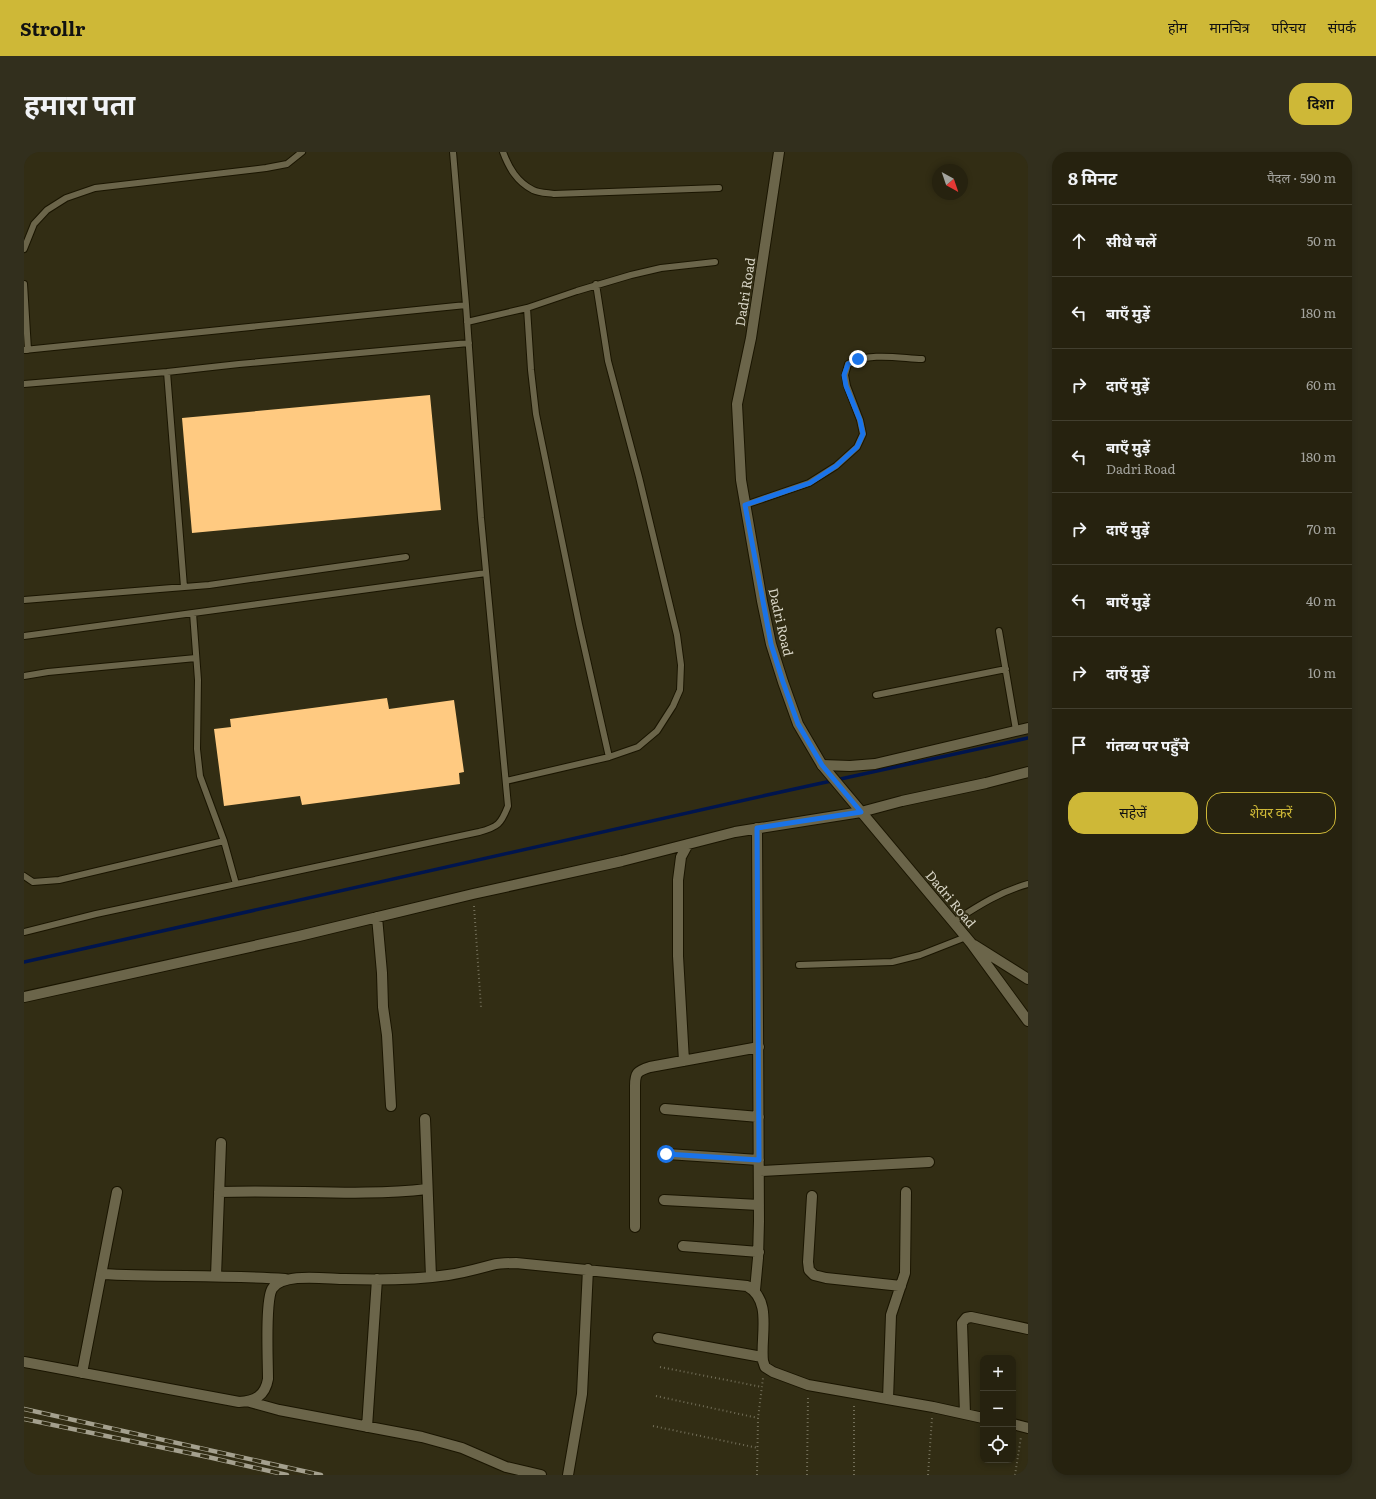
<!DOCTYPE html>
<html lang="hi">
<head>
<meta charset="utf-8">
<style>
	:root { --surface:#26220f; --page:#322f1d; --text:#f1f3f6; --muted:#a4a49e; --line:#423f2f; --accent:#ceb837 }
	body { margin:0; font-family:Literata,"Noto Sans Devanagari",serif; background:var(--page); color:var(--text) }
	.controls { position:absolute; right:12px; bottom:12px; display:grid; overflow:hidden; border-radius:8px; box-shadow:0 2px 6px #0003 }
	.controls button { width:36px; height:36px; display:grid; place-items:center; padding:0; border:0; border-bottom:1px solid var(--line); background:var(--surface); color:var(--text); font:20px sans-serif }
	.compass { position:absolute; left:908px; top:12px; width:36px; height:36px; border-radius:50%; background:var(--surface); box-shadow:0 2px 6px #0003; rotate:140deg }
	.stop { position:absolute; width:12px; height:12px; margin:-9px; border:3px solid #1a73e8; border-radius:50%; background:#fff }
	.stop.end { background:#1a73e8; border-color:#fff; box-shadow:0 1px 4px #0008 }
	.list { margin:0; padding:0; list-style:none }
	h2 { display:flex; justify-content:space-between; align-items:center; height:52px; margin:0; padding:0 16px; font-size:17px }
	h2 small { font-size:13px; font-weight:400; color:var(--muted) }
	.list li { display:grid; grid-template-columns:26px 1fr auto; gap:12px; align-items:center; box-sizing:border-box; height:72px; padding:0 16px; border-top:1px solid var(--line) }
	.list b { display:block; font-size:15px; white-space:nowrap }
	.list p { margin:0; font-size:13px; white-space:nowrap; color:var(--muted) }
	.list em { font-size:13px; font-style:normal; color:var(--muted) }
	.actions { display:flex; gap:8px; padding:12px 16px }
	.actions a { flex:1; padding:9px 0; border:1px solid var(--accent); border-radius:16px; text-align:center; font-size:14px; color:var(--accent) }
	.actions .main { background:var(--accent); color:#111 }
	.icon { flex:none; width:22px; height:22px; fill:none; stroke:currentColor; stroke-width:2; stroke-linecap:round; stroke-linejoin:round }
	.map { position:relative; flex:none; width:1004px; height:1323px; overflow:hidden; border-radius:16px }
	header { display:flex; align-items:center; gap:24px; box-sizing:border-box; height:56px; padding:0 20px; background:var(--accent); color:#111 }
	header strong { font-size:19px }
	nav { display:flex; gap:22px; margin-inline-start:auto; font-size:14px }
	.intro { display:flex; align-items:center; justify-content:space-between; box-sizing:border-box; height:96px; padding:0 24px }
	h1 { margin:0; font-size:28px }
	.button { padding:10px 18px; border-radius:16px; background:var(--accent); color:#111; font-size:14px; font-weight:700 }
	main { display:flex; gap:24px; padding:0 24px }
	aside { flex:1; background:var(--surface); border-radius:16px; box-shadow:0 2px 6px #0003 }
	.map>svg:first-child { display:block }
</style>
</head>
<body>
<header>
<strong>Strollr</strong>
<nav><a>होम</a><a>मानचित्र</a><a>परिचय</a><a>संपर्क</a></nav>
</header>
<div class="intro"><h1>हमारा पता</h1><a class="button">दिशा</a></div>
<main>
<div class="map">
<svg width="1004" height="1323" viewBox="0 0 1004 1323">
	<rect width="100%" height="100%" fill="#322d14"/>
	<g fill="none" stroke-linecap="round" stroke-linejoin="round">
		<path stroke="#00154e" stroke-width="3.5" d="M0,810l743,-167 261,-57"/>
	</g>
	<path fill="#ffca81" d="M406,243l11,115 -249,23 -10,-115z
		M363,546l2,11 65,-9 10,72 -5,1 1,11 -158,21 -2,-9 -76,10 -10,-77 17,-2 -1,-8z"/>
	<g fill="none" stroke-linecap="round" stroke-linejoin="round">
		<defs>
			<path id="lane" d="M479,0c6,16 14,30 30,38 6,3 15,3 21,4l165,-6
				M0,97l10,-25 13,-14 19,-12 29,-10 171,-20 21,-4 15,-12
				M0,132l4,66
				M503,156l4,62 5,44 43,210 30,133
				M443,170l60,-14 50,-17 54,-16 30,-7 54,-6
				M0,198l442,-45
				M143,220l17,215
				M0,232l143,-12 72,-8 230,-21
				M721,353l64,-22 27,-17 21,-19 6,-13 -3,-14 -13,-34 -2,-11 3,-11c22,-12 50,-6 74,-5
				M0,448l185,-15 197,-28
				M169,461l5,67 -1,69 3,27 24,65 12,43
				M975,479l17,99
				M0,484l462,-63
				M0,524l24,-4 148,-14
				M852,543l130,-26
				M482,629l103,-24 29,-10 19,-16 16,-25 7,-16 1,-25 -4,-30 -38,-158 -31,-116 -12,-77
				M0,724l9,6 26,-2 165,-39
				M929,770c25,-16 46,-30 75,-38
				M0,780l72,-18 383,-82c19,-5 22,-8 29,-26l-27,-288 -15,-213 -13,-153
				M775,813l93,-3 28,-7 46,-18"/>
			<path id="street" d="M798,613l28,1 25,-2 153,-36
				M353,765l5,56 1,34 4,28 4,71
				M0,845l275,-61 174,-42 149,-33 113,-29 126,-20 41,-11 84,-18 42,-11
				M660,909l-6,-105v-76l3,-23 7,-13
				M641,957l94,8
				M401,967l6,158
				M643,1002l92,6
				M736,1019l169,-9
				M195,1040c70,-3 139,5 208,-3
				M788,1044l-4,66 1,8 5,5 12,3 75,8
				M640,1048l95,5
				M611,1075v-141c0,-13 2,-15 15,-19l109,-20
				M659,1094l76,6
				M77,1122c61,3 123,1 184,5
				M192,1124l5,-133
				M731,1138l3,-32 1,-37 -2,-393
				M634,1186l104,19
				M0,1210l215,40c16,-1 26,-6 29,-23 0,-18 -3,-77 4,-90 10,-17 55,-10 73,-10 34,1 69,1 103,-4 15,-2 29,-6 44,-10 8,-2 16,-2 24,-2l231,23c26,14 13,51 16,75l2,6 8,5 35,13 125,22 50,11
				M58,1221l35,-181
				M864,1247l3,-84 14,-42 1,-81
				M226,1250l29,8 143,27 40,11 44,19 35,8
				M941,1262l-3,-91 4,-5 5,-1 57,12
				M989,1272l15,4
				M343,1275l10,-148
				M544,1323l14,-81 6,-125"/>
			<path id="secondary" d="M755,0l-28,186 -14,66 4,76 21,121 9,43 12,38 15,42 24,41 149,178 57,78
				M950,793l54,34"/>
		</defs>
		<use href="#lane" stroke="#1a1500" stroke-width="8"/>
		<use href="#street" stroke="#1a1500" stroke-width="12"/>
		<use href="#secondary" stroke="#1a1500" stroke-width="12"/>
		<path stroke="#726e58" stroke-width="2" stroke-dasharray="1 3" stroke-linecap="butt" d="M450,754l7,101
			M636,1215l102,20
			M632,1244l102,22
			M629,1274l105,22
			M733,1323l1,-57 5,-40
			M783,1323l1,-79
			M830,1323v-71
			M904,1323l4,-57
			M991,1323l6,-38"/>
		<use href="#lane" stroke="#6b654a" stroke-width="6"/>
		<use href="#street" stroke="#6b654a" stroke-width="10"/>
		<use href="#secondary" stroke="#6b654a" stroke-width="10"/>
		<defs>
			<path id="rail" d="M0,1257l297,66
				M0,1267l184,38 79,18"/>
		</defs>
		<use href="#rail" stroke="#a4a08e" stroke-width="4.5"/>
		<use href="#rail" stroke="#322d14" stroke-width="3" stroke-dasharray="9" stroke-linecap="butt"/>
	</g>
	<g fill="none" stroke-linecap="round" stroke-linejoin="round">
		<path stroke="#1a73e8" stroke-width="5" d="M642,1002l93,6 -2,-332 104,-16 -39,-47 -24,-41 -15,-42 -12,-38 -26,-139 65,-22 26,-17 21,-19 6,-13 -3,-14 -14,-34 -2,-11 4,-11 10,-5"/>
	</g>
	<g text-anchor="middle" stroke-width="4" stroke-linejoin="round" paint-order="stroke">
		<g font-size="13" fill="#d8d5c6" stroke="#322d14">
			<text transform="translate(721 140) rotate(-81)" y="5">Dadri Road</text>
			<text transform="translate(757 470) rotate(77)" y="5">Dadri Road</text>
			<text transform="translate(927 747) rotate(50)" y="5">Dadri Road</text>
		</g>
	</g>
</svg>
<div class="controls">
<button>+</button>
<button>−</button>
<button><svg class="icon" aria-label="locate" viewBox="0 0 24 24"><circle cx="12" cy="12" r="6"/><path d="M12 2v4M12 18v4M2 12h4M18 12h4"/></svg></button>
</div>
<svg class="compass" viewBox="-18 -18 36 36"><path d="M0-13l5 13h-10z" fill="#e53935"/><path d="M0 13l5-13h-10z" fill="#a4a49e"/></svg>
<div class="stop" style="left:642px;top:1002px"></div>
<div class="stop end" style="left:834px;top:207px"></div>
</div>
<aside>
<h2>8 मिनट<small>पैदल · 590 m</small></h2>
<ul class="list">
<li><svg class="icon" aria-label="ahead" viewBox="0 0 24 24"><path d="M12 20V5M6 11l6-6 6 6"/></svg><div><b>सीधे चलें</b></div><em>50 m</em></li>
<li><svg class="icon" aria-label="left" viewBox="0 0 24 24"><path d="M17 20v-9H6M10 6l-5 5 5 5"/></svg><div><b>बाएँ मुड़ें</b></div><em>180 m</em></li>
<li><svg class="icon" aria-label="right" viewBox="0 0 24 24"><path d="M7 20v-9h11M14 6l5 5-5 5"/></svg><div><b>दाएँ मुड़ें</b></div><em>60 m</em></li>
<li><svg class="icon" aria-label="left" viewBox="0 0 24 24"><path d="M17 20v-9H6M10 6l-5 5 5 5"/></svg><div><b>बाएँ मुड़ें</b><p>Dadri Road</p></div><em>180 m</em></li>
<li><svg class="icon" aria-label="right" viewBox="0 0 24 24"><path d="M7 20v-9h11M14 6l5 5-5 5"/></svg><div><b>दाएँ मुड़ें</b></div><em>70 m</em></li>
<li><svg class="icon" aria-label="left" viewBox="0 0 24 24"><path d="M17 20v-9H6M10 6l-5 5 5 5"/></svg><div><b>बाएँ मुड़ें</b></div><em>40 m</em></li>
<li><svg class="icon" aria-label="right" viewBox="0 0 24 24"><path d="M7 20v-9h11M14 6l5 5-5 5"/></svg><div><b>दाएँ मुड़ें</b></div><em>10 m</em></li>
<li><svg class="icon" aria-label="arrive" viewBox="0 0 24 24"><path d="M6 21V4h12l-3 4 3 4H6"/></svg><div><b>गंतव्य पर पहुँचे</b></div></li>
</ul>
<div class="actions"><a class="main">सहेजें</a><a>शेयर करें</a></div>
</aside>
</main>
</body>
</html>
